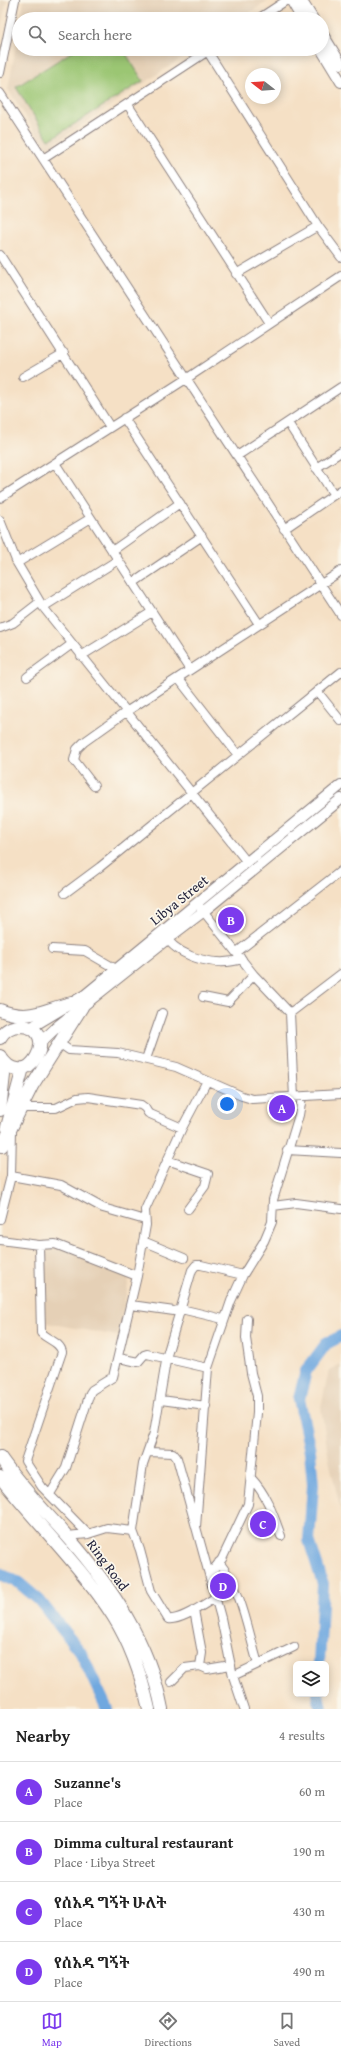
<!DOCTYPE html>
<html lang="en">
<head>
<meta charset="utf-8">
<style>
	:root { --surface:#fff; --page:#f6f6f6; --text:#222; --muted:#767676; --line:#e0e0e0; --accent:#7c3aed }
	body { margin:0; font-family:"Gentium Book Plus","Noto Serif Ethiopic",serif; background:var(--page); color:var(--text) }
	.controls { position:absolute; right:12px; bottom:12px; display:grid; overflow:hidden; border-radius:6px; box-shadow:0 2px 10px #0003 }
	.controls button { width:36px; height:36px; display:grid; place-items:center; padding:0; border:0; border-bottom:1px solid var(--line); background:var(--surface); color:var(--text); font:20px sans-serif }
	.compass { position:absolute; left:245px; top:68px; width:36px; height:36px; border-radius:50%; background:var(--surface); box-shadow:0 2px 10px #0003; rotate:287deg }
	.you { position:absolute; left:227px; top:1104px; width:14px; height:14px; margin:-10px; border:3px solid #fff; border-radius:50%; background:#1a73e8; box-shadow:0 0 0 6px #1a73e833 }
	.badge { display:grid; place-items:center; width:26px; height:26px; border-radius:50%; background:var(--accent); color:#fff; font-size:13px; font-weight:700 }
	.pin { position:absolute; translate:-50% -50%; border:2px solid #fff; box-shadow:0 1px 4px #0006 }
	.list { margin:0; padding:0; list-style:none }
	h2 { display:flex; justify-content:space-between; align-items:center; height:52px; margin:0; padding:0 16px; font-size:17px }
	h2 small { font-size:13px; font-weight:400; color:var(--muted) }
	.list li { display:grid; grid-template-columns:26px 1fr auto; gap:12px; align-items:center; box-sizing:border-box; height:60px; padding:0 16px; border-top:1px solid var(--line) }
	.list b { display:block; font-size:15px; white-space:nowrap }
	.list p { margin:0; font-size:13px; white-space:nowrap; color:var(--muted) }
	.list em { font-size:13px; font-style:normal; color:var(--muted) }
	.icon { flex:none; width:22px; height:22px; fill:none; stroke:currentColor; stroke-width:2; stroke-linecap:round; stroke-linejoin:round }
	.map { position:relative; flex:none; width:341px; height:1709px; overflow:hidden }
	.search { position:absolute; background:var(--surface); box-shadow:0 2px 10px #0003; left:12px; right:12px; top:12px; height:44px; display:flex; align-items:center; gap:10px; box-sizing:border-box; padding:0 14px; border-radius:22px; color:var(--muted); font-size:15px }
	.sheet { height:292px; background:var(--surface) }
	nav { display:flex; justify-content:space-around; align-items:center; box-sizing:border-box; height:56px; border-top:1px solid var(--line); background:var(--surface); font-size:11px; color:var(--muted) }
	nav a { display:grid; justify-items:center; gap:2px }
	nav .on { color:var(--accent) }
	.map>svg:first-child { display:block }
</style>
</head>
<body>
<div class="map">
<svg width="341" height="1709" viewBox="0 0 341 1709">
	<rect width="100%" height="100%" fill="#fbf7ec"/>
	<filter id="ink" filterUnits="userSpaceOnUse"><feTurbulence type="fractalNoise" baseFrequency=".025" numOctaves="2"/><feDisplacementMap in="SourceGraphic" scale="8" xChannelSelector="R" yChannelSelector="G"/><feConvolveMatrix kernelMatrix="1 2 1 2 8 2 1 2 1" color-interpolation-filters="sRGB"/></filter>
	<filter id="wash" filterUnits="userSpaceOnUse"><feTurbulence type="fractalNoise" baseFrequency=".012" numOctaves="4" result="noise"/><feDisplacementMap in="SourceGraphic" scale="16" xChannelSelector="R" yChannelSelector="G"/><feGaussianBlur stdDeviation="0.9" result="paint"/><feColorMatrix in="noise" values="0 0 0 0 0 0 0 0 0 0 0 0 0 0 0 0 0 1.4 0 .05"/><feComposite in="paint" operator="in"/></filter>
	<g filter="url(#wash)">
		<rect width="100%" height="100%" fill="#f5e0c5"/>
		<path fill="#e5d0b6" d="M0,0h7l-7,30z
			M24,0h245l-29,19h-219z
			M19,29v20h176l-149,100 -38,-60z
			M49,1247l20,2 61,25 -12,62 -76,-14 -1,-59z
			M341,1364v148l-12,-52 -8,-53 8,-37z"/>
		<path fill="#9bc673" stroke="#5e7457" d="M76,49h47l20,32 -94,59 -33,-53z"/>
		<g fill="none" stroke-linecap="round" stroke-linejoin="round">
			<path stroke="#70a8df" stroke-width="12" d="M0,1574l19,9 20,17 42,53 26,56
				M319,1664l4,-80 -14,-44 4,-55 -3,-34 -11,-52 7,-28 20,-27 15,-8
				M318,1694l3,15"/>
		</g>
	</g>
	<g filter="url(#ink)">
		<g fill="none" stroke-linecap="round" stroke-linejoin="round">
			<defs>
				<path id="minor" d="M258,19l29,-19
					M208,52l110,174 23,31
					M0,73l15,-73
					M0,93l341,522
					M128,105l141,218
					M43,159l168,-110
					M0,255l110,172
					M236,274l82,-48
					M23,377l41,-24
					M124,418l135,206
					M288,423l46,72
					M237,456l104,-69
					M55,463l135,207
					M316,468l25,-16
					M0,498l186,-119 155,-103
					M0,520l17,43 26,44 204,255
					M284,529l57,-39
					M112,551l68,-48
					M17,563l74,-45
					M133,583l69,-47
					M43,607l75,-47
					M0,628l13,-5 27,-21
					M81,656l71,-44
					M27,677l45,-33
					M178,678l60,77
					M317,691l24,30
					M94,786l-20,-26 3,-11 7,-7 42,-30 215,-141
					M65,893l35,-26 241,-195
					M200,907l54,68 36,38 4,85
					M167,939c16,20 51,28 75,20
					M52,949l33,2 31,18
					M237,952l104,-81
					M203,997l25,5 26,-27
					M290,1013l51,-39
					M59,1043l10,7 49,3 58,14 66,29 10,3 89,-5
					M146,1059l16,-46
					M22,1108h34l21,-10 11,-1 53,8 4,3 3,5 34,15
					M287,1150l54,3
					M167,1160l41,14 -3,12 -17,23
					M11,1176l50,9 42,23 42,12
					M273,1206l23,-3 45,6
					M0,1219l11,-43 1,-47
					M0,1240l39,5 16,-1 82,32
					M143,1241l41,17
					M39,1245l2,88c7,7 19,9 21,19l-37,109 17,26 46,47
					M131,1305l43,6 7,-2 42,10
					M119,1358l19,4 6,-7 3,-1 61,14
					M161,1400l45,6
					M149,1452l24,1 4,5 44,160 12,58 11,33
					M251,1478c16,17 22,36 30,58
					M50,1494l16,-26 24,-75 2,-3 21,-13 24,-101 9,-51 -1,-15 37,-82 25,-47
					M196,1527l12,-159 23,-67 12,-26 21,-34 8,-19 1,-22 26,-85 3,-18
					M67,1536l21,-2 19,-6 26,3
					M219,1562c24,30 28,66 39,102
					M209,1575l13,-16 26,-55 9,-91v-17l-6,-23 -5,-35 1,-19
					M215,1598c-11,6 -34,23 -47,21l-17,-28 -11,-41 -7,-19 10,-67 11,-31 13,-78 25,-85 4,-5h5l42,10
					M194,1610l8,43 -2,13
					M233,1676l61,-29
					M171,1682l14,-14 15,-2 7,3 24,-4"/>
				<path id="major" d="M291,0l11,19
					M301,0l12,19
					M322,33l19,31
					M321,49l20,33
					M30,1028l55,-33 256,-210
					M40,1043l19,-18 108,-86 37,-28 137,-112"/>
				<path id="highway" d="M0,1010c30,12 43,-1 72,-7
					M0,1038c4,-7 11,-12 20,-12 44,1 6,72 -20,30
					M0,1110l4,-35 -4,-18
					M7,1127l16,-59
					M2,1146l30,-60 50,-79
					M0,1457c20,29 44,53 67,79 44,50 82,106 95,173
					M0,1477c37,47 81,89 113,139 17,27 29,62 36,93"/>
			</defs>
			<use href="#minor" stroke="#8c8180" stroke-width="10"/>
			<use href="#major" stroke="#8c8180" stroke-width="12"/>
			<use href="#highway" stroke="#8c8180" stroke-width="14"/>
			<use href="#minor" stroke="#fff" stroke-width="8"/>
			<use href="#major" stroke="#fff" stroke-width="10"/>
			<use href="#highway" stroke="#fff" stroke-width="12"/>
		</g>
	</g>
	<g text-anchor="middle" stroke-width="3.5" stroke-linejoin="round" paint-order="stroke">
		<g font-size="14" fill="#22223b" stroke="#fbf7ec">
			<text transform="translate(179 900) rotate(-39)" y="5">Libya Street</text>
			<text transform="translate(108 1565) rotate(53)" y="5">Ring Road</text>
		</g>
	</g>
</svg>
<div class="controls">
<button><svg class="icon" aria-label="layers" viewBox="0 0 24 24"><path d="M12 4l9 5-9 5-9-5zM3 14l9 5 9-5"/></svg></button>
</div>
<svg class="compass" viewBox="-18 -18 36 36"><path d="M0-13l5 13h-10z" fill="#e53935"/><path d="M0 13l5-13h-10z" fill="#767676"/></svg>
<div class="you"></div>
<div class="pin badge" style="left:282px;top:1108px">A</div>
<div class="pin badge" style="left:231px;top:920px">B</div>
<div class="pin badge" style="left:263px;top:1524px">C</div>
<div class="pin badge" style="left:223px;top:1586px">D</div>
<div class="search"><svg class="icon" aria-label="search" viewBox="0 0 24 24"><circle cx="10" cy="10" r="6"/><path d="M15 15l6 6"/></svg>Search here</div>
</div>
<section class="sheet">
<h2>Nearby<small>4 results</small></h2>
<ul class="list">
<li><span class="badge">A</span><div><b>Suzanne's</b><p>Place</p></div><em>60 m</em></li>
<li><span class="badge">B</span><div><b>Dimma cultural restaurant</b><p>Place · Libya Street</p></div><em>190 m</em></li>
<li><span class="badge">C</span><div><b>የሰአዳ ግኝት ሁለት</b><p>Place</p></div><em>430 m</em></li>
<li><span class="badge">D</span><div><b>የሰአዳ ግኝት</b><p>Place</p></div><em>490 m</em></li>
</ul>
</section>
<nav>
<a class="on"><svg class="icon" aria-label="map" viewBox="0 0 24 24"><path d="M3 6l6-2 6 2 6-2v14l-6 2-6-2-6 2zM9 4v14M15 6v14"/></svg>Map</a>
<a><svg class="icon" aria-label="directions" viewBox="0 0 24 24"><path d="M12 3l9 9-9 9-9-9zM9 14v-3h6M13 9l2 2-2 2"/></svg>Directions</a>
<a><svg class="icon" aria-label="saved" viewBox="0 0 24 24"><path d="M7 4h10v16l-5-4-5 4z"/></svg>Saved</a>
</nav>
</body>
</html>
